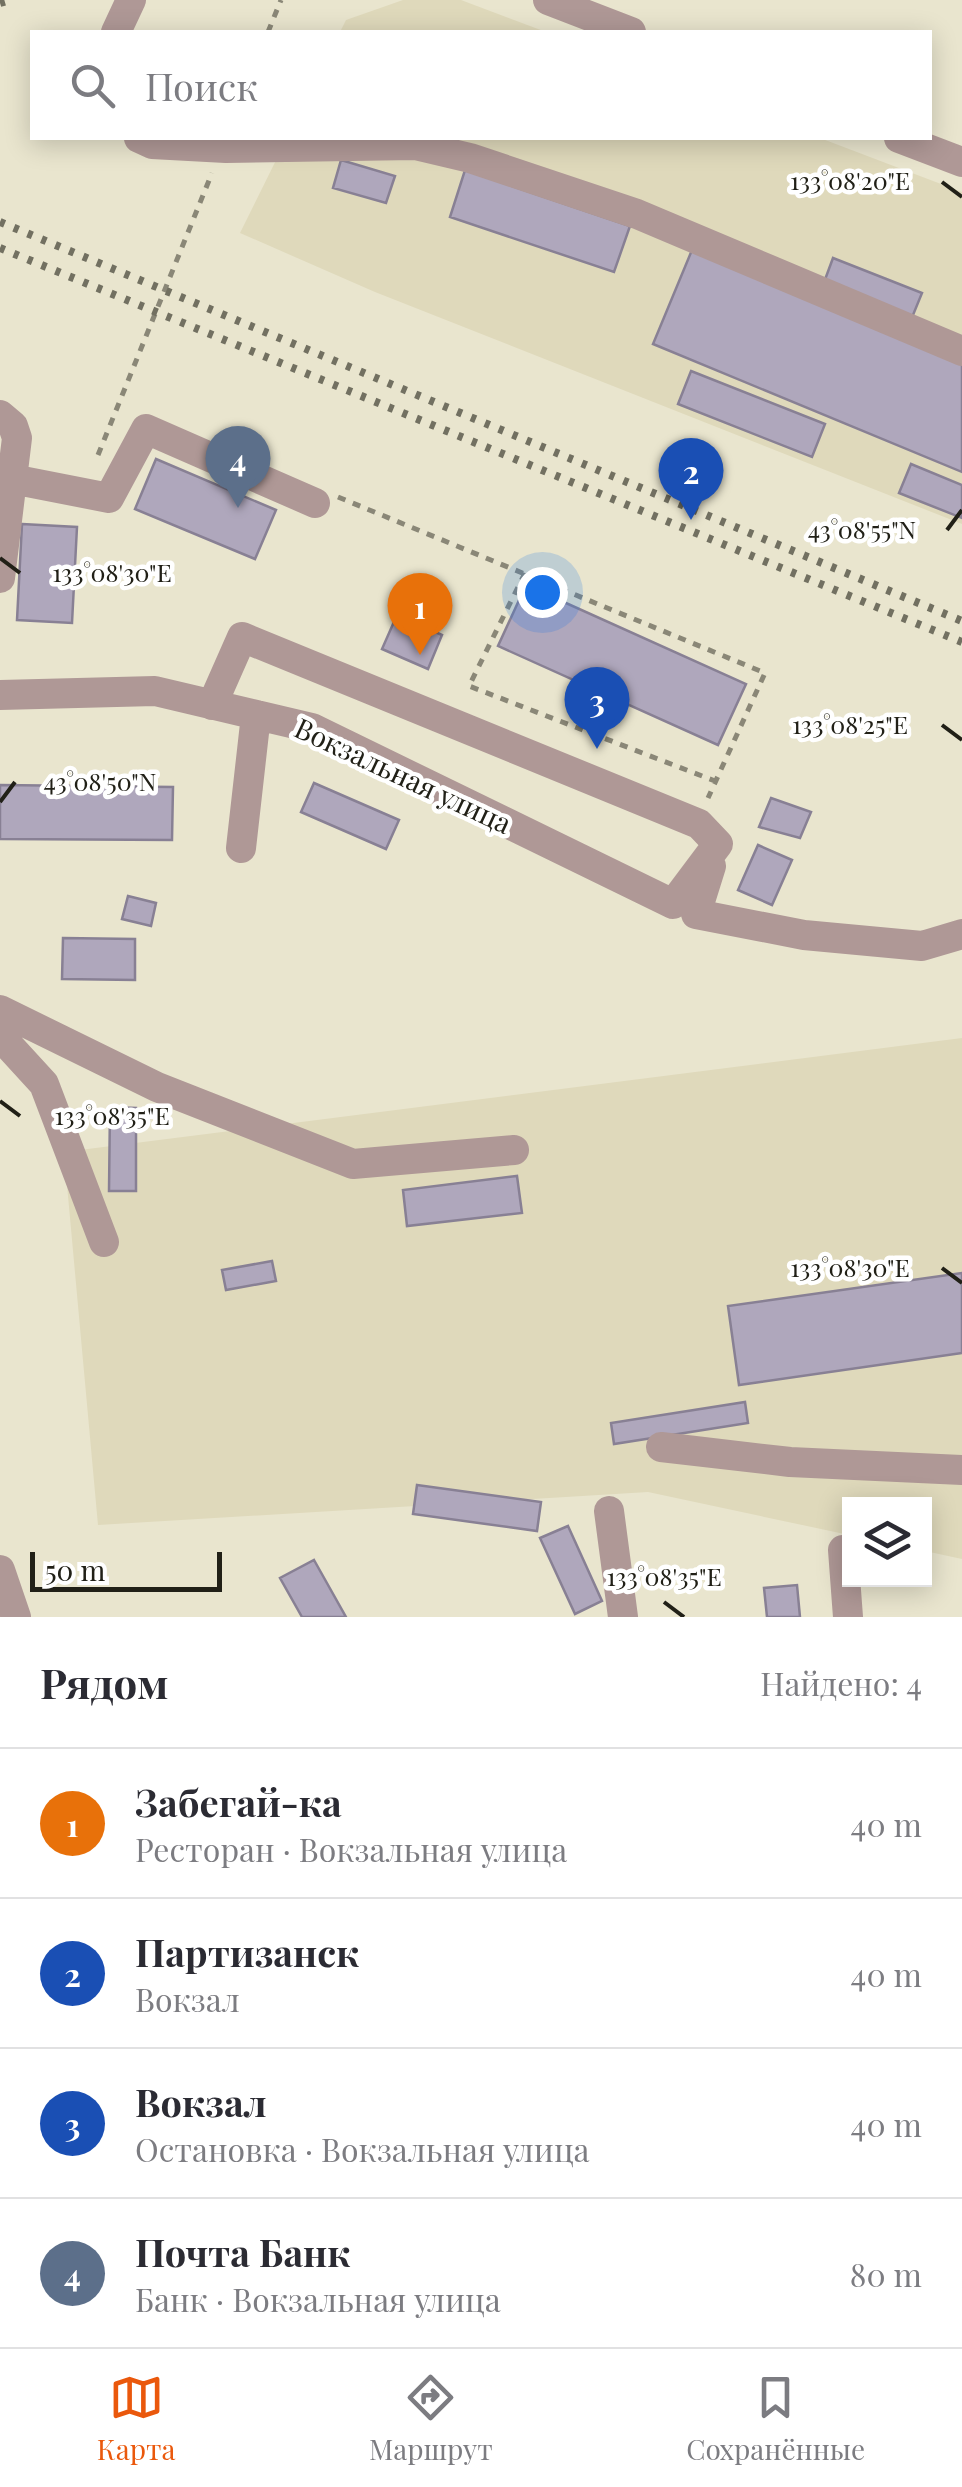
<!DOCTYPE html>
<html lang="ru">
<head>
<meta charset="utf-8">
<style>
	:root { --surface:#fff; --page:#f7f7f7; --text:#2b2b33; --muted:#7c7c81; --line:#e1e1e2; --accent:#ea580c }
	body { margin:0; font-family:"Playfair Display",serif; background:var(--page); color:var(--text) }
	.controls { position:absolute; right:30px; bottom:30px; display:grid; overflow:hidden; border-radius:0px; box-shadow:0 5px 25px #0003 }
	.controls button { width:90px; height:90px; display:grid; place-items:center; padding:0; border:0; border-bottom:2px solid var(--line); background:var(--surface); color:var(--text); font:50px sans-serif }
	.scale { position:absolute; left:30px; bottom:25px; width:192px; box-sizing:border-box; padding-left:10px; border:5px solid #212017; border-top:0; font-size:28px; line-height:35px; white-space:nowrap; color:#212017; -webkit-text-stroke:8px #fff; paint-order:stroke }
	.you { position:absolute; left:542px; top:592px; width:35px; height:35px; margin:-25px; border:8px solid #fff; border-radius:50%; background:#1a73e8; box-shadow:0 0 0 15px #1a73e833 }
	.badge { display:grid; place-items:center; width:65px; height:65px; border-radius:50%; background:var(--accent); color:#fff; font-size:32px; font-weight:700 }
	.pin { position:absolute; translate:-50% -82px; filter:drop-shadow(0 2px 5px #0008) }
	.pin::after { content:''; position:absolute; top:52px; width:35px; height:30px; background:inherit; clip-path:polygon(0 0,100% 0,50% 100%) }
	.list { margin:0; padding:0; list-style:none }
	h2 { display:flex; justify-content:space-between; align-items:center; height:130px; margin:0; padding:0 40px; font-size:42px }
	h2 small { font-size:32px; font-weight:400; color:var(--muted) }
	.list li { display:grid; grid-template-columns:65px 1fr auto; gap:30px; align-items:center; box-sizing:border-box; height:150px; padding:0 40px; border-top:2px solid var(--line) }
	.list b { display:block; font-size:38px; white-space:nowrap }
	.list p { margin:0; font-size:32px; white-space:nowrap; color:var(--muted) }
	.list em { font-size:32px; font-style:normal; color:var(--muted) }
	.icon { flex:none; width:55px; height:55px; fill:none; stroke:currentColor; stroke-width:2; stroke-linecap:round; stroke-linejoin:round }
	.map { position:relative; flex:none; width:962px; height:1617px; overflow:hidden }
	.search { position:absolute; background:var(--surface); box-shadow:0 5px 25px #0003; left:30px; right:30px; top:30px; height:110px; display:flex; align-items:center; gap:25px; box-sizing:border-box; padding:0 35px; border-radius:0px; color:var(--muted); font-size:38px }
	.sheet { height:730px; background:var(--surface) }
	nav { display:flex; justify-content:space-around; align-items:center; box-sizing:border-box; height:140px; border-top:2px solid var(--line); background:var(--surface); font-size:28px; color:var(--muted) }
	nav a { display:grid; justify-items:center; gap:5px }
	nav .on { color:var(--accent) }
	.map>svg:first-child { display:block }
</style>
</head>
<body>
<div class="map">
<svg width="962" height="1617" viewBox="0 0 962 1617">
	<rect width="100%" height="100%" fill="#e9e5ce"/>
	<path fill="#dfd9bb" d="M403,0h58l85,32h-206l6,-12z
		M287,138h533l142,54v332l-587,-232 -135,-59z
		M962,1038v521l-37,-8 -1,-47h-74l-1,31 -201,-43 -550,33 -34,-373z"/>
	<path fill="#afa7bc" stroke="#888094" stroke-width="2.5" d="M341,160l54,16 -9,27 -53,-15z
		M465,170l165,56 -16,46 -164,-55z
		M692,250l270,111v111l-309,-128z
		M833,258l89,35 -11,27 -88,-35z
		M691,371l134,53 -13,33 -134,-53z
		M156,459l120,51 -21,49 -120,-50z
		M911,464l51,21v33l-63,-25z
		M22,524l55,3 -5,96 -55,-3z
		M526,585l220,99 -28,61 -220,-99z
		M397,615l45,20 -14,34 -46,-20z
		M314,783l85,37 -13,29 -85,-37z
		M0,785l173,2 -1,53 -172,-1z
		M771,798l40,14 -11,26 -41,-11z
		M758,845l34,15 -20,45 -34,-15z
		M128,896l28,7 -5,23 -29,-7z
		M63,938l72,1v41l-73,-1z
		M110,1107l26,1v83h-27z
		M517,1176l5,37 -115,13 -4,-36z
		M272,1261l4,20 -50,9 -4,-20z
		M962,1273v80l-223,32 -11,-79z
		M745,1402l3,21 -134,21 -3,-21z
		M417,1485l124,17 -4,29 -124,-17z
		M568,1526l34,75 -27,13 -35,-76z
		M314,1560l32,57h-44l-22,-39z
		M797,1585l3,32h-33l-3,-29z"/>
	<g fill="none" stroke-linecap="round" stroke-linejoin="round">
		<path stroke="#8a8777" stroke-width="5" stroke-dasharray="8 8" stroke-linecap="butt" d="M268,32l13,-32
			M98,455l114,-282
			M338,497l427,176 -57,125
			M525,573l-56,113 246,95"/>
		<path stroke="#af9896" stroke-width="30" d="M548,0l83,32
			M116,32l15,-32
			M139,138l13,6 74,4 189,-3 55,13 167,56 325,137
			M899,138l63,24
			M0,415l13,11 4,12 -17,140
			M12,479l97,19 37,-69 169,74
			M0,695l155,-4 157,37 361,176 45,-60 -19,-20 -457,-187 -30,68
			M241,848l15,-133
			M711,866l-15,48 108,21 118,11 40,-12
			M0,1010l157,77 196,77 161,-14
			M0,1036l44,48 60,158
			M661,1447l129,15 172,8
			M609,1511l14,106
			M843,1550l5,67
			M0,1570l16,47"/>
		<path stroke="#727061" stroke-width="8" stroke-dasharray="5 10" stroke-linecap="butt" d="M0,3l10,-3
			M0,222l962,399
			M0,248l962,394"/>
	</g>
	<path fill="none" stroke="#212017" stroke-width="4" d="M942,182l20,15M947,530l15,-20M0,558l20,15M942,725l20,15M0,802l15,-20M0,1101l20,15M942,1268l20,15M664,1602l20,15"/>
	<g text-anchor="middle" stroke-width="9" stroke-linejoin="round" paint-order="stroke">
		<g font-size="28" fill="#212017" stroke="#fff">
			<text transform="translate(403 776) rotate(25)" y="10">Вокзальная улица</text>
		</g>
	</g>
	<g font-size="25" text-anchor="middle" fill="#212017" stroke="#fff" stroke-width="9" stroke-linejoin="round" paint-order="stroke">
		<text x="850" y="190">133°08'20"E</text>
		<text x="862" y="539">43°08'55"N</text>
		<text x="112" y="582">133°08'30"E</text>
		<text x="850" y="734">133°08'25"E</text>
		<text x="100" y="791">43°08'50"N</text>
		<text x="112" y="1125">133°08'35"E</text>
		<text x="850" y="1277">133°08'30"E</text>
		<text x="664" y="1586">133°08'35"E</text>
	</g>
</svg>
<div class="controls">
<button><svg class="icon" aria-label="layers" viewBox="0 0 24 24"><path d="M12 4l9 5-9 5-9-5zM3 14l9 5 9-5"/></svg></button>
</div>
<div class="scale">50 m</div>
<div class="you"></div>
<div class="pin badge" style="left:420px;top:655px;background:#e8710a">1</div>
<div class="pin badge" style="left:691px;top:520px;background:#1a4fb4">2</div>
<div class="pin badge" style="left:597px;top:749px;background:#1a4fb4">3</div>
<div class="pin badge" style="left:238px;top:508px;background:#5c6f8a">4</div>
<div class="search"><svg class="icon" aria-label="search" viewBox="0 0 24 24"><circle cx="10" cy="10" r="6"/><path d="M15 15l6 6"/></svg>Поиск</div>
</div>
<section class="sheet">
<h2>Рядом<small>Найдено: 4</small></h2>
<ul class="list">
<li><span class="badge" style="background:#e8710a">1</span><div><b>Забегай-ка</b><p>Ресторан · Вокзальная улица</p></div><em>40 m</em></li>
<li><span class="badge" style="background:#1a4fb4">2</span><div><b>Партизанск</b><p>Вокзал</p></div><em>40 m</em></li>
<li><span class="badge" style="background:#1a4fb4">3</span><div><b>Вокзал</b><p>Остановка · Вокзальная улица</p></div><em>40 m</em></li>
<li><span class="badge" style="background:#5c6f8a">4</span><div><b>Почта Банк</b><p>Банк · Вокзальная улица</p></div><em>80 m</em></li>
</ul>
</section>
<nav>
<a class="on"><svg class="icon" aria-label="map" viewBox="0 0 24 24"><path d="M3 6l6-2 6 2 6-2v14l-6 2-6-2-6 2zM9 4v14M15 6v14"/></svg>Карта</a>
<a><svg class="icon" aria-label="directions" viewBox="0 0 24 24"><path d="M12 3l9 9-9 9-9-9zM9 14v-3h6M13 9l2 2-2 2"/></svg>Маршрут</a>
<a><svg class="icon" aria-label="saved" viewBox="0 0 24 24"><path d="M7 4h10v16l-5-4-5 4z"/></svg>Сохранённые</a>
</nav>
</body>
</html>
